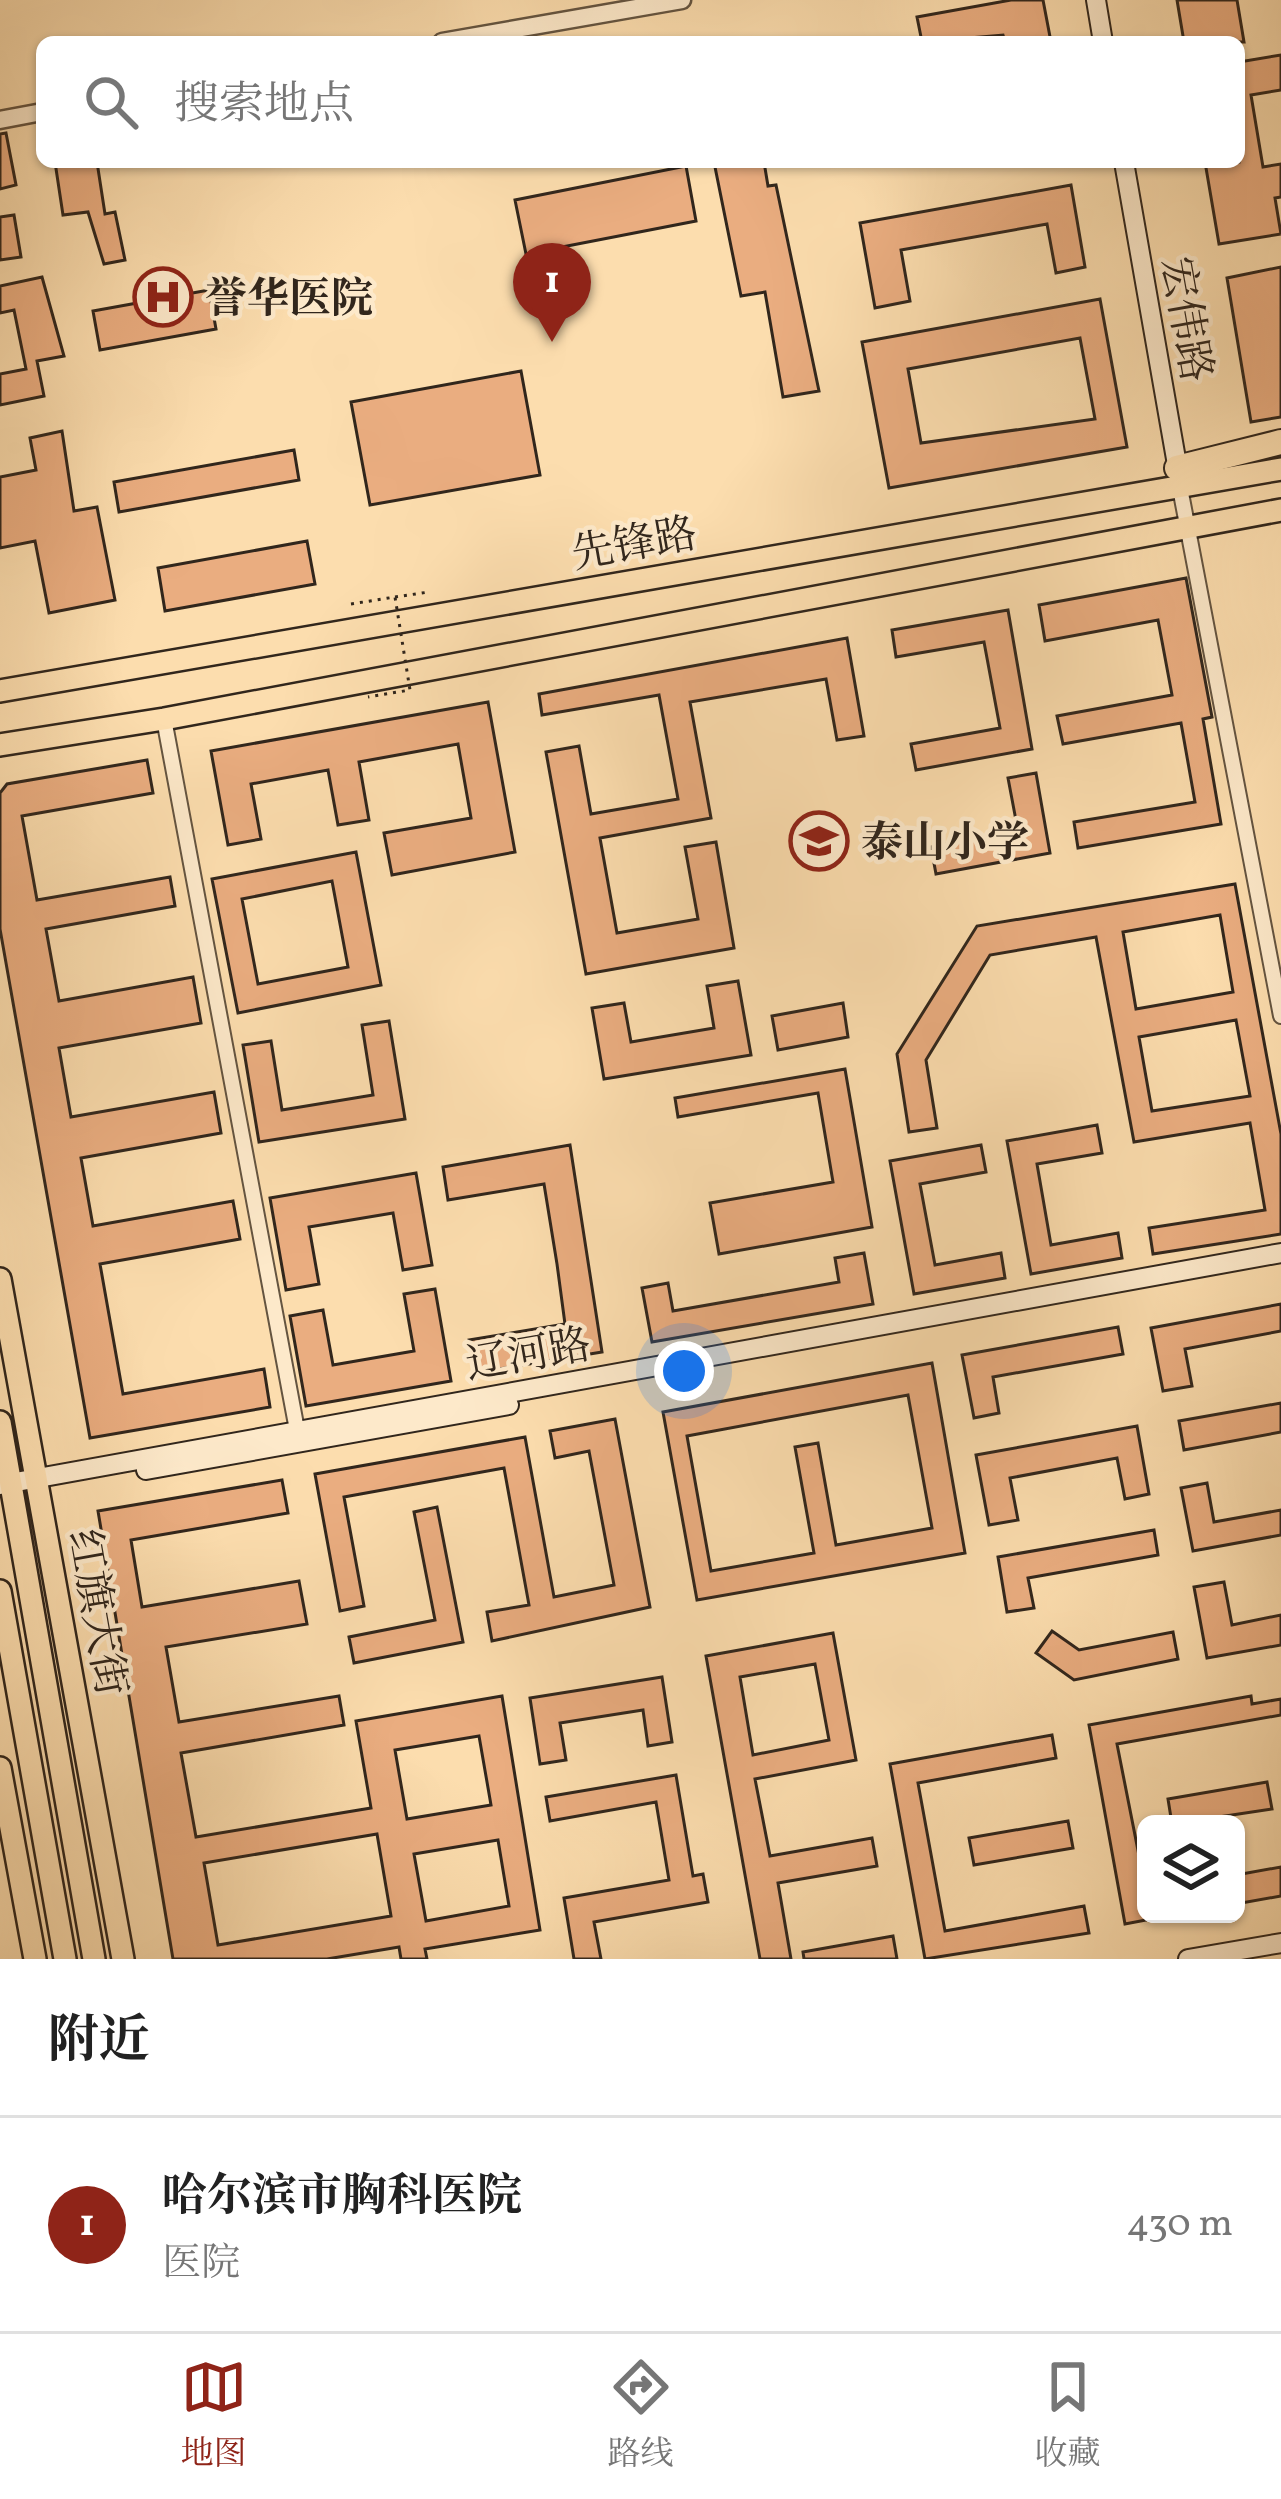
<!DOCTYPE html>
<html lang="zh">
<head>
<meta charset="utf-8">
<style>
	:root { --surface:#fff; --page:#f2f2f2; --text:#222; --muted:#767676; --line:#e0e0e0; --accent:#8f2418 }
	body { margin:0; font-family:Vollkorn,"Noto Serif SC",serif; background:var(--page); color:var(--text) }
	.controls { position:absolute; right:36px; bottom:36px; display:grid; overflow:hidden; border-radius:18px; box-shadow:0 3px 9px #0004 }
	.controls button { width:108px; height:108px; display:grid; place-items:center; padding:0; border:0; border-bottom:3px solid var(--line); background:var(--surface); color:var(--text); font:60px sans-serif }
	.you { position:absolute; left:684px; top:1371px; width:42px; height:42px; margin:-30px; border:9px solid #fff; border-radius:50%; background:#1a73e8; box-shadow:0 0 0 18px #1a73e833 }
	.badge { display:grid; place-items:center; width:78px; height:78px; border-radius:50%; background:var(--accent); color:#fff; font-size:39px; font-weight:700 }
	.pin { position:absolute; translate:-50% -99px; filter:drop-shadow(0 3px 6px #0008) }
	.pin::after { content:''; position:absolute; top:63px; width:42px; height:36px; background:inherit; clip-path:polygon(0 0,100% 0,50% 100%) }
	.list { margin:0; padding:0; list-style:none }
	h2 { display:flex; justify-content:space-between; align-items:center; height:156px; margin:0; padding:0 48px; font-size:51px }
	h2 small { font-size:39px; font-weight:400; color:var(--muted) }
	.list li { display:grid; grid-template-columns:78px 1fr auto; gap:36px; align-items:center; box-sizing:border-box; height:216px; padding:0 48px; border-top:3px solid var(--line) }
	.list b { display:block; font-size:45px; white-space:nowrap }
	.list p { margin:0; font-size:39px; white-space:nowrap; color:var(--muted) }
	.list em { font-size:39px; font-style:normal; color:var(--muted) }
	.icon { flex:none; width:66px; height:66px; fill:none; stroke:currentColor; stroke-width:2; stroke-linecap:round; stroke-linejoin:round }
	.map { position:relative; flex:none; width:1281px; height:1959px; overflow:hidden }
	.search { position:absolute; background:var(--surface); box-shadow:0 3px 9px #0004; left:36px; right:36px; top:36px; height:132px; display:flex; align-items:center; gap:30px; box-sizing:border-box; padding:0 42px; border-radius:18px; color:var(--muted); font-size:45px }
	.sheet { height:372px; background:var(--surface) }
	nav { display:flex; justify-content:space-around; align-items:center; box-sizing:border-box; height:168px; border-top:3px solid var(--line); background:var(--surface); font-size:33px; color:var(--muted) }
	nav a { display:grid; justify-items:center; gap:6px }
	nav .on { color:var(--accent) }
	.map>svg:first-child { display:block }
</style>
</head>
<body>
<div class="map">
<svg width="1281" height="1959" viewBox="0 0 1281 1959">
	<rect width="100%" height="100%" fill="#fcddae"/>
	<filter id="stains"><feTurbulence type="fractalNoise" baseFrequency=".00167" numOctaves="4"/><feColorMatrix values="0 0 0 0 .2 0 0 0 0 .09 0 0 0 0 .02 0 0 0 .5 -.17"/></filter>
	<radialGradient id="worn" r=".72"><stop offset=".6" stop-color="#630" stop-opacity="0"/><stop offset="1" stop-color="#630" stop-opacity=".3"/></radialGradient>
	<path fill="#eaad80" stroke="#31261c" stroke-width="3" fill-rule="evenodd" d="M1011,0h32l8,42h-46l-2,-7 -81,7 -5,-25z
		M1177,0h60l7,42h-60z
		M1281,55v35l-30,5 12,72 18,-3v33l-6,1 6,36 -62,10 -14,-82h34v-100z
		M6,133l10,52 -16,4v-55z
		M55,162h42l8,52 10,-2 10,48 -21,4 -16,-52 -25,3z
		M714,162h50l4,24 8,-1 43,206 -36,6 -18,-105 -24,4z
		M686,166l10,55 -170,33 -11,-54z
		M1071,185l14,82 -29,6 -9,-49 -146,26 9,51 -35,7 -15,-85z
		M14,215l7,42 -21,3v-43z
		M1281,267v150l-30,5 -24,-144z
		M42,277l22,79 -27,5 7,35 -44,9v-31l26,-5 -12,-59 -14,3v-27z
		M209,290l7,39 -116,21 -7,-39z
		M1100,299l27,148 -238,41 -27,-146zM1080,338l15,81 -174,24 -13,-74z
		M521,371l19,104 -170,30 -19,-103z
		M62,431l12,80 23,-4 18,93 -66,13 -14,-72 -35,7v-71l36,-7 -6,-32z
		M294,450l5,30 -180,32 -5,-30z
		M307,541l8,43 -150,27 -7,-43z
		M1186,578l26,139 -9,2 18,105 -143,24 -4,-26 121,-20 -14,-79 -118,21 -6,-28 115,-21 -14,-75 -113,21 -6,-36z
		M1008,610l24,139 -116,21 -5,-26 89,-16 -16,-86 -88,15 -4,-27z
		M847,638l17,98 -27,4 -11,-61 -136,23 21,116 -111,20 17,95 81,-14 -13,-72 31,-5 18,106 -148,26 -40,-222 33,-6 12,68 87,-15 -19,-104 -117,20 -3,-21z
		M488,702l27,150 -123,23 -8,-42 87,-15 -13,-74 -99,18 10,58 -31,5 -10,-55 -77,14 10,55 -33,6 -17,-94z
		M147,760l6,33 -131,23 15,84 133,-23 5,29 -129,23 13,72 134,-24 8,46 -142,25 12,69 143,-25 7,41 -140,25 12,68 140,-25 7,38 -140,25 23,130 141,-25 6,38 -180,31 -90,-509v-136l7,-9z
		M1036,773l14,80 -114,21 -5,-27 87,-16 -10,-53z
		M356,852l25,133 -143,28 -26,-134zM332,881l16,86 -90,17 -16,-85z
		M1235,884l46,250v100l-128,20 -4,-26 116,-18 -15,-87 -116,19 -38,-205 -106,18 -64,105 11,68 -28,4 -12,-78 80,-128zM1220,915l13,77 -97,17 -13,-77zM1236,1020l14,76 -98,15 -13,-74z
		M738,981l13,74 -147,24 -12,-71 32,-5 7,39 83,-14 -7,-42z
		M843,1003l5,34 -70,13 -6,-34z
		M389,1021l16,98 -146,23 -16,-97 28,-4 11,69 91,-15 -11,-70z
		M845,1069l27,158 -153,27 -9,-51 123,-21 -15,-89 -140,24 -3,-19z
		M1097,1125l5,28 -65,11 14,81 67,-12 4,25 -91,16 -24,-133z
		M570,1145l32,207 -127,21 -6,-33 96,-16 -8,-60 -13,-80 -96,16 -5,-33z
		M981,1145l5,27 -66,12 15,81 66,-12 4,25 -91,16 -24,-133z
		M416,1173l16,92 -29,5 -10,-57 -84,14 10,57 -33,6 -16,-92z
		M864,1253l9,51 -221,38 -10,-54 26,-5 5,28 166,-29 -4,-24z
		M435,1289l16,92 -145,25 -16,-90 33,-6 10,55 81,-14 -10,-57z
		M1281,1304v27l-96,18 7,37 -29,5 -12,-63z
		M1118,1327l5,27 -130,23 6,36 -25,5 -12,-63z
		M932,1363l33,190 -268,47 -34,-188zM908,1395l24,133 -96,17 -18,-102 -23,4 19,106 -103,18 -24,-135z
		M1281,1403v29l-97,18 -5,-29z
		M615,1419l35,188 -158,34 -5,-29 42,-7 -25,-137 -160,29 20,109 -24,5 -25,-137 210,-37 29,160 60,-12 -25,-134 -34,7 -5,-27z
		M1137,1426l12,68 -24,5 -8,-41 -107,20 8,42 -29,5 -13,-70z
		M282,1480l6,33 -157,27 11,67 157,-26 8,43 -141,23 13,75 160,-26 5,29 -163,28 15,84 175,-29 -15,-87 146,-25 38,234 -115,19 2,10h-26l-2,-12 -72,12h-154l-75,-448zM479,1736l12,69 -84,14 -12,-69zM377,1834l14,82 -173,29 -14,-82zM498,1840l11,66 -83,15 -12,-67z
		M1207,1483l7,39 67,-12v25l-88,16 -12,-63z
		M437,1507l26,135 -109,21 -5,-26 86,-17 -21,-108z
		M1154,1530l4,25 -130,23 6,30 -27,4 -9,-55z
		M1224,1582l8,43 49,-10v30l-74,13 -13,-71z
		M1052,1631l27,19 94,-18 5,27 -104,21 -38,-27z
		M833,1633l23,127 -101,19 15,77 102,-18 5,28 -99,17 13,76h-31l-54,-303zM815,1664l14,76 -76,15 -13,-78z
		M662,1677l10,65 -24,4 -5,-36 -83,13 6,37 -26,4 -10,-66z
		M1251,1696l1,8 29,-5v16l-164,29 29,147v29l-21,4 -36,-199z
		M1052,1735l4,23 -138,25 27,148 139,-25 5,27 -164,26 -35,-195z
		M676,1775l17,101 10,-2 5,28 -114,20 7,37h-27l-10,-61 105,-18 -13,-78 -106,19 -4,-24z
		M1267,1782l5,27 -100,15 -4,-25z
		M1068,1821l5,27 -99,17 -5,-27z
		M1281,1867v29l-45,8v-29z
		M893,1936l4,23h-93l-1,-7z"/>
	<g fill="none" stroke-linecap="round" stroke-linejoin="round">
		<defs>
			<path id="minor" d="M1180,488l101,528
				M164,719l133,711"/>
			<path id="tertiary" d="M442,42l240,-42
				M0,120l42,-8"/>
			<path id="secondary" d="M1096,0l7,42
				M1124,162l55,314
				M146,1470l363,-65
				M0,1485l1281,-232
				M1188,1959l93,-16"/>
			<path id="primary" d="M0,691l1281,-222
				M0,745l164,-26 1117,-209
				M0,1279l123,680
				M0,1422l94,537
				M0,1591l65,368
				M0,1768l35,191"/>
			<path id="trunk" d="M1177,468l104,-26"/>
		</defs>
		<use href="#minor" stroke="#645440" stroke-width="18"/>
		<use href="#tertiary" stroke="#645440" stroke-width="21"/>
		<use href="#secondary" stroke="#31261c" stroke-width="22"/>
		<use href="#primary" stroke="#31261c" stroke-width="26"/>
		<use href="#trunk" stroke="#31261c" stroke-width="28"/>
		<path stroke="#31261c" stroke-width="3" stroke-dasharray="3 6" stroke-linecap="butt" d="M395,597l34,-5"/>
		<use href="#minor" stroke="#fde9ca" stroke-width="14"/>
		<use href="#tertiary" stroke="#fde9ca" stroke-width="16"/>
		<use href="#secondary" stroke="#fde9ca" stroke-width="18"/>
		<use href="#primary" stroke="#fcddae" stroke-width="21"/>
		<use href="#trunk" stroke="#fcddae" stroke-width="24"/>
		<path stroke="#31261c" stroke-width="3" stroke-dasharray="3 6" stroke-linecap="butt" d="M351,604l44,-7 15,93 -42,7"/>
	</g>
	<defs>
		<symbol id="hospital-ring" viewBox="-11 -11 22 22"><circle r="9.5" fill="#fde9ca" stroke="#8f2418" stroke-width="1.5"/><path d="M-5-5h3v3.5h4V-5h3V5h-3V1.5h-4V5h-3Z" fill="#8f2418"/></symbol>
		<symbol id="school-ring" viewBox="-11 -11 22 22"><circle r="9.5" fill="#fde9ca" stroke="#8f2418" stroke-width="1.5"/><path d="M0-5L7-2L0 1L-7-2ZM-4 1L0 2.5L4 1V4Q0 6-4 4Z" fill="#8f2418"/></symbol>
	</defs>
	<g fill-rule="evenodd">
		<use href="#hospital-ring" x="130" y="264" width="66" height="66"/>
		<use href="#school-ring" x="786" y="808" width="66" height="66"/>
	</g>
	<g text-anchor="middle" stroke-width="9" stroke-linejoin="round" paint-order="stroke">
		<g font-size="42" font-weight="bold" fill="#31261c" stroke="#fde9ca" text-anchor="start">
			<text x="205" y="312">誉华医院</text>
			<text x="861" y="856">泰山小学</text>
		</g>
		<g font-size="42" fill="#31261c" stroke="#fde9ca">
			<text transform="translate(1188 319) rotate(80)" y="15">宏伟路</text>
			<text transform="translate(634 542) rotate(-10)" y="15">先锋路</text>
			<text transform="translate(528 1353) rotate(-10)" y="15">辽河路</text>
			<text transform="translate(99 1612) rotate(80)" y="15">红旗大街</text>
		</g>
	</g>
	<rect width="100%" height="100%" filter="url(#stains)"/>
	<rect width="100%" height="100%" fill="url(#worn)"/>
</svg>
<div class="controls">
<button><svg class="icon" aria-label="layers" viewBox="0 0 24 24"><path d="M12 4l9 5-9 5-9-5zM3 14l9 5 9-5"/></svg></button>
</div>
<div class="you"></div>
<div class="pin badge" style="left:552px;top:342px">1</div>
<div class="search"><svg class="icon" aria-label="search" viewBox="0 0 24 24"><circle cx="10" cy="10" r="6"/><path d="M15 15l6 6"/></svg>搜索地点</div>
</div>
<section class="sheet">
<h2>附近<small></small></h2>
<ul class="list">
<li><span class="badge">1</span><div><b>哈尔滨市胸科医院</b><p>医院</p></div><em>430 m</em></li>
</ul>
</section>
<nav>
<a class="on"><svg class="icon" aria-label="map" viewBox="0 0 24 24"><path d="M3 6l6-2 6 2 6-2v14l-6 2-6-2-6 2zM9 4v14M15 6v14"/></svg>地图</a>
<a><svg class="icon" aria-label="directions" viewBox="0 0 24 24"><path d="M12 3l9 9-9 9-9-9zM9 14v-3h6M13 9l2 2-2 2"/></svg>路线</a>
<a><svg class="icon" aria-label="saved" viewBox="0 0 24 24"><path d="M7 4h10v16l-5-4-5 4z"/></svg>收藏</a>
</nav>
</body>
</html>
